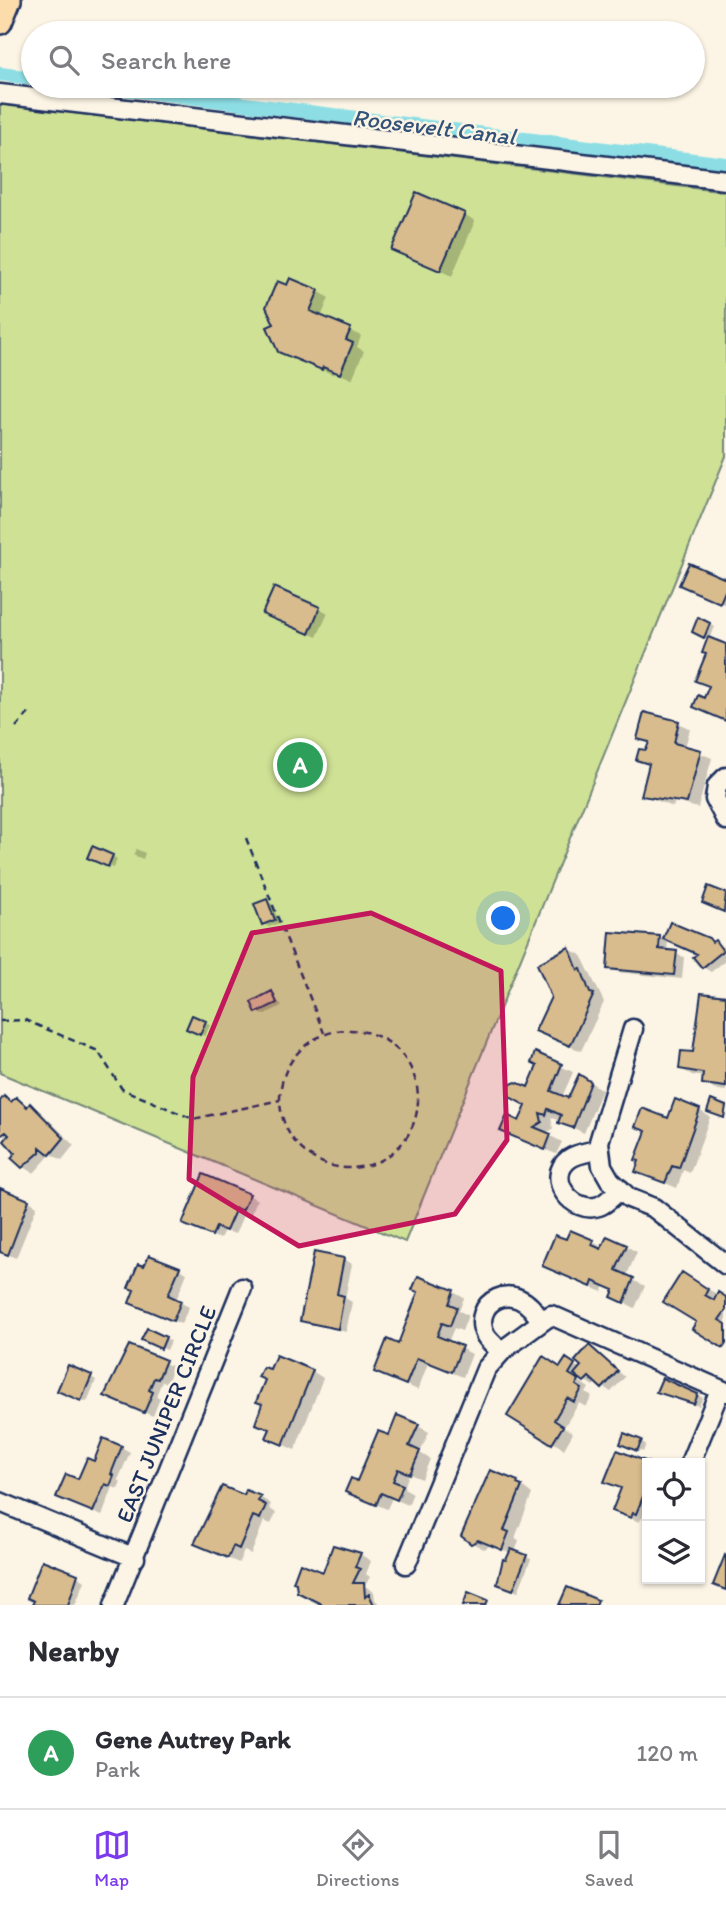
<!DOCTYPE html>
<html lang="en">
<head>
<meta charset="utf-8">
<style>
	:root { --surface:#fff; --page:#f7f7f7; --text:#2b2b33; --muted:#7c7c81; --line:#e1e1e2; --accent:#7c3aed }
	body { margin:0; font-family:Itim,sans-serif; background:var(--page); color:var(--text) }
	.controls { position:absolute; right:21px; bottom:21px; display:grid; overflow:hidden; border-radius:0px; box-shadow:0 2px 5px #0004 }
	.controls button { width:63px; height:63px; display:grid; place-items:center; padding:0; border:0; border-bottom:2px solid var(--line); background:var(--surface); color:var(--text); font:35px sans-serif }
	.you { position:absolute; left:504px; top:919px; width:24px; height:24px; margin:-18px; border:5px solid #fff; border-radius:50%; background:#1a73e8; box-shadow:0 0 0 10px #1a73e833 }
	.badge { display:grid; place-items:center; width:46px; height:46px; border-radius:50%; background:var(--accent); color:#fff; font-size:23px; font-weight:700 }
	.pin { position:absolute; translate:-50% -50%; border:4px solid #fff; box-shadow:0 2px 7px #0006 }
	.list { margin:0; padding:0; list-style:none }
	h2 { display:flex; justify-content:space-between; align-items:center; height:91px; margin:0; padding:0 28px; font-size:30px }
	h2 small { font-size:23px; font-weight:400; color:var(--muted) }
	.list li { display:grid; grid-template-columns:46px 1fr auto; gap:21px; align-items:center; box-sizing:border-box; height:112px; padding:0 28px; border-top:2px solid var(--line) }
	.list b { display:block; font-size:26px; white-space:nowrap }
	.list p { margin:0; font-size:23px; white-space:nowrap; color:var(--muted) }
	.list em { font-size:23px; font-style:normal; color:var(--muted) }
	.icon { flex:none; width:38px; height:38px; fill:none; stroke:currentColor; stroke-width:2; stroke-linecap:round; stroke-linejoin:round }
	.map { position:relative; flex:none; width:726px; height:1605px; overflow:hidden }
	.search { position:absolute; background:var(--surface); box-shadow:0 2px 5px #0004; left:21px; right:21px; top:21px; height:77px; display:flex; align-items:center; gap:18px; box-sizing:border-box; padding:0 24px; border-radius:38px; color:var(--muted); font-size:26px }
	.sheet { height:203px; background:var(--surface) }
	nav { display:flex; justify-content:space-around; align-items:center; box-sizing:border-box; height:98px; border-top:2px solid var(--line); background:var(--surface); font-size:19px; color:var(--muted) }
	nav a { display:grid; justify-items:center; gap:4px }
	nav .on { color:var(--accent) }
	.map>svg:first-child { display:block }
</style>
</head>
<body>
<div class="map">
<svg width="726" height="1605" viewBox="0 0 726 1605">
	<rect width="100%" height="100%" fill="#fcf5e5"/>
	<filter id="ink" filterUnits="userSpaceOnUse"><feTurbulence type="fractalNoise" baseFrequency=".0143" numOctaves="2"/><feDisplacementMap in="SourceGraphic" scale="14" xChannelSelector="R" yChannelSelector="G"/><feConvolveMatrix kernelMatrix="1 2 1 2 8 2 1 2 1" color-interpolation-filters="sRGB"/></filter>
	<g filter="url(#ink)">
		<path fill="#cfe195" stroke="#75887a" stroke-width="2" d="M0,104l726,88v264l-321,786 -405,-169z"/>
		<path fill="#0003" fill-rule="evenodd" d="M464,214l11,7 -23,55 -59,-26z
			M288,288l30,3 11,7 -8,19 40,19 -4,11 7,4 -12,28 -17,-7 -1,3 -55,-24 -3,-26z
			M726,581v24l-36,-16z
			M319,608l9,5 -11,24 -45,-19z
			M699,620l16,7 -6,12 17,7v75l-21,-21 6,-13 -6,-3 4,-45 -10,-4z
			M679,723l11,6 -5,18 27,11 -14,50 -23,-6 -2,5 -30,-12 7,-29 -12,-7 10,-7 2,-8 -11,-6z
			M136,849l9,4 -2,6 -10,-4z
			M112,856l5,3 -3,9 -20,-8z
			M267,901l5,3 7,19 -10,4 -5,-3z
			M671,925l52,22 3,13 -15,12 -8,-5 -3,-13 -32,-14 -1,11 17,6 -2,22 -65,-7 -8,-4 50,-30 6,3zM658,939h3l-1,19z
			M569,949l12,6 23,47 -23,49 -44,-20z
			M272,993l10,13 -19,9 -5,-3z
			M726,998v93l-11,-1 -11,-7 1,-6 -13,-2 -12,-7 14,-14z
			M205,1023l5,2 -5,11 -12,-5z
			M536,1055l37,17 -11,25 7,3 21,-18 12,8 -18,43 -33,-16 2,12 -8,4 17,9 -6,12 -43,-18 15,-30 1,-17 10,-23z
			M16,1099l25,13 33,33 -12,15 -11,-6 -17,19 -11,-6 -15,-28 -8,-6v-30h12z
			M699,1110l11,7 -20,56 -7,-3 -6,18 -40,-17 10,-38 -10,-6z
			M249,1195l8,5 -6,14 -6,-3 -10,23 -11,-4 -4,9 -27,-11z
			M29,1201l8,5 -21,52 -16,-7z
			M567,1242h26l11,6 22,-2 11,6 -11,25 19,9 -10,22 -22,-11 3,-6 -11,-5 -3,6 -58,-26z
			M344,1259l8,5 -7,34 7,4 -6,30 -44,-12z
			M179,1269l8,4 -11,27 13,7 -8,17 -42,-17z
			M682,1275l44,24v49l-31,-19 4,-7z
			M453,1292l11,6 -5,13 9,4 -6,16 -8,-3 -6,14 24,12 -9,23 -35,-14 -10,27 -42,-18z
			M148,1330l23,11 -4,9 -19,-8z
			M129,1347l44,20 -6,16 -5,-2 -6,15 4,2 -7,18 -38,-16z
			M590,1348l35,29 -14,15 -15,-10 -3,4 -12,-8 -2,3 10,7 -3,5 6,4 -6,10 -7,-4 -15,24 9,6 -9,16 -55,-34 57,-54 15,8z
			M312,1371l11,7 -28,72 -27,-12 3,-7 -14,-8 7,-18 2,-25z
			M91,1377l5,3 -9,22 -23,-9z
			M664,1394l34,1 5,3 -4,8z
			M418,1426l11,6 -9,21 10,6 -8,20 -13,-5 -5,14 9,5 -5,12 -16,-7 -5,11 -29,-12v-14l32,-46z
			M641,1442l5,2 -3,8 -16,-6z
			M121,1447l9,5 -12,28 3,2 -3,7 -5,-2 -11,29 -36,-15 29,-38z
			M618,1452l29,12v48l-8,10 -16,-7v-26l-9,-4z
			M491,1472l27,11 14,11 -17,44 4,2 -4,12 16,7 -13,33 -14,-6 7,-33 -20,-8 -7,4 -12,-6z
			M260,1497l11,7 -2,4 7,5 -5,11 -7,-3 -13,33 -7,-3 -5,12 -31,-13 37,-52z
			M360,1554l11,7 -5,13 4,3 -5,9 9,6 1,8 6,5h-56l-1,-31z
			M77,1576l8,5 -10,24h-41z"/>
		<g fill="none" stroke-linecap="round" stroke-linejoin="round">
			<path stroke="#8ddee4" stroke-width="14" d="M0,74l33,4
				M101,86l625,78"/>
		</g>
		<path fill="#d9bc8d" stroke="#1b2f5e" stroke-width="2" d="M416,192l49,21 -25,58 -49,-21z
			M290,278l29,12 -9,21 41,17 -5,12 7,3 -13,31 -17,-7 -1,3 -44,-18 -11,-25 7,-3 -8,-17 11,-26 10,4z
			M689,563l37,16v10l-6,14 -41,-18z
			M274,587l46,20 -11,27 -47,-20z
			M698,617l12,6 -6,15 -12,-6z
			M708,637l18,7v77l-33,-14 5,-12 6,3 5,-12 -14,-5 11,-27 -4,-1z
			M644,712l35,9 -5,22 27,7 -14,53 -46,-7 8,-32 -13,-4 3,-11 7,1 3,-8 -12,-3z
			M92,846l21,9 -5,12 -21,-9z
			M708,886l18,7 -2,19 -22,-9z
			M267,899l8,21 -13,5 -8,-21z
			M670,922l39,16 3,4 3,-2 8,11 -21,17 -9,-11 4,-3 -34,-15z
			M610,932l50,4 -1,13 18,2 -3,24 -67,-6z
			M569,947l9,23 3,-1 9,24 4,1 -24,52 -35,-15 16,-34 -14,-33z
			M272,991l5,12 -21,10 -5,-11z
			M701,993l25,3v91l-24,-3 1,-11 -24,-4 2,-18 12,1z
			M192,1015l14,6 -6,14 -14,-6z
			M535,1052l27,12 -11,27 17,7 11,-24 12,8 -18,46 -15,-5 3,-8 -13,-6 -2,6 -6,-2 2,9 -8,5 17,7 -6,16 -45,-19 7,-16 12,6 7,-15 -16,-9 -2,-5 3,-8 5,-2 12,5 9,-21 -6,-3z
			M4,1096l7,6 5,-5 11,10 3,-4 34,35 -14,17 -10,-8v5l-18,16 -11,-10 4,-5 -11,-12 5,-6 -3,-3 -6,4v-35z
			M675,1099l25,10 -21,59 -7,-2 -7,17 -30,-11 4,-11 -4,-1 11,-29 -11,-4 7,-19 26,10z
			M711,1100l15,6 -2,12 -17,-6z
			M203,1174l47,20 -8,17 -6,-3 -10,23 -10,-4 -4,9 -30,-12z
			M0,1188l29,12 -21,55 -8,-3z
			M570,1230l24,10 -2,5 9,4 6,-13 20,9 -11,25 18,8 -10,25 -13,-6 3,-7 -21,-9 -2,6 -49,-21 13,-31 11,4z
			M314,1252l30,6 -7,36 7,2 -6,33 -38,-8z
			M149,1255l31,12 -12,28 13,6 -8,20 -44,-18 5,-13 -6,-2 10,-24 6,2z
			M682,1272l26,17 -3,6 9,5 4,-8 8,5v13l-7,10 7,4v19l-3,5 -31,-19 4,-7 -33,-20z
			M418,1276l36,14 -5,14 8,3 -7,19 -8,-3 -5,13 25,10 -10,26 -35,-14 -11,27 -32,-13 13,-33 11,5 20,-52 -6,-2z
			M147,1328l19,9 -5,12 -20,-9z
			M129,1345l37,15 -8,19 -4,-1 -5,12 4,2 -9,21 -40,-17z
			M589,1345l29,26 -16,18 -13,-12 -5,5 -10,-8 7,-8 -6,-5z
			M276,1355l37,15 -30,75 -17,-7 4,-9 -15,-5 7,-20 -6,-2 9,-22 -7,-3 5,-10 7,2z
			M543,1356l17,11 6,-9 9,6 -6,10 10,6 -3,5 6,4 -8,13 -7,-4 -13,22 9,6 -11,18 -45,-28z
			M68,1365l24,10 -11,26 -24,-10z
			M662,1378l36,16 -4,10 -38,-12z
			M397,1415l22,9 -10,22 11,5 -10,23 -12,-5 -5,12 10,4 -6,15 -16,-7 -5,12 -31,-13 6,-14 6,3 21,-50 11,4z
			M624,1433l18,7 -5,11 -17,-7z
			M103,1438l19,8 -11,28 3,2 -4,10 -5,-2 -12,28 -37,-15 10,-23 12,5 9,-21 7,3z
			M617,1450l33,13h-3v24l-11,27 -3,-1 -2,5 -19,-7 9,-23 -17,-6z
			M490,1470l28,11 -1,3 5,2 -18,44 5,2 -7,18 -24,-10 -7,4 -10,-8z
			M222,1486l22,9 2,-5 15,6 -3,5 8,4 -6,14 -7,-3 -14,33 -6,-3 -5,12 -34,-14z
			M333,1545l28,8 -6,14 5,2 -7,14h11l1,14 4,-3 5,11h-51l-26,-13 -1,-9 -3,-1 7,-19 23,9z
			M511,1549l16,6 -14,35 -16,-6 6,-25 3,1z
			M725,1555l1,1v34l-13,-5z
			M42,1560l36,14 -10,31h-36l2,-4 -7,-3z
			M567,1587l31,13 -2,5h-37z
			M468,1592l20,8 -2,5h-23z"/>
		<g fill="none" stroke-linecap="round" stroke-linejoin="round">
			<defs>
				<path id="minor" d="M0,94l726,86
					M726,777l-9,9 -2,13 11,21
					M633,1029l-34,113 3,24 8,14 19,18 25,10 72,57
					M600,1149c-10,3 -23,4 -31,10 -25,19 4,56 30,47 7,-2 15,-11 21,-17
					M501,1352c-4,-5 -11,-10 -15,-16 -18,-32 30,-63 55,-14
					M690,1463l30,-73
					M0,1502l135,56
					M406,1564l80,-195 17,-19 48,-35 175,77
					M114,1605l128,-317"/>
				<path id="major" d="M0,22l9,-22"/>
			</defs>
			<use href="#minor" stroke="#1b2f5e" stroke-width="23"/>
			<use href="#major" stroke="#1b2f5e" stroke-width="28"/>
			<path stroke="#1b2f5e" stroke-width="2.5" stroke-dasharray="7 5" stroke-linecap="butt" d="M16,727l14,-15
				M246,838l78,195
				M0,1021l25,-1 73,31 24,38 71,30 87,-19
				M280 1099a69 69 0 1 1 138 0a69 69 0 1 1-138 0Z"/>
			<use href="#minor" stroke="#fcf5e5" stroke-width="18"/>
			<use href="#major" stroke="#fddcac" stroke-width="23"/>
		</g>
	</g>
	<path fill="#c2185b" fill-opacity="0.2" stroke="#c2185b" stroke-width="5" stroke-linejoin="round" d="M371,913l130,58 6,169 -52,74 -156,32 -110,-67 4,-102 59,-144z"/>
	<g text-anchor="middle" stroke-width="5" stroke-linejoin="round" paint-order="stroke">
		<g font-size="23" fill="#1b2f5e" stroke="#fcf5e5">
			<text transform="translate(166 1414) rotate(-68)" y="8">EAST JUNIPER CIRCLE</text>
		</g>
		<g font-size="24" font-style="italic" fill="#325279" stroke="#fcf5e5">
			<text transform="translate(434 127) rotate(7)" y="8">Roosevelt Canal</text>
		</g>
	</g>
</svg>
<div class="controls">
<button><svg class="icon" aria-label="locate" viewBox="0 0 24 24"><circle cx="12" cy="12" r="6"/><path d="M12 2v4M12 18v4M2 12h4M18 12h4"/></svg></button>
<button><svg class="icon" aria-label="layers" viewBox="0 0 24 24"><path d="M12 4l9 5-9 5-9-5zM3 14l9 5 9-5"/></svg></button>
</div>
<div class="you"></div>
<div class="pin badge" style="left:300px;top:765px;background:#2e9e5b">A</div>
<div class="search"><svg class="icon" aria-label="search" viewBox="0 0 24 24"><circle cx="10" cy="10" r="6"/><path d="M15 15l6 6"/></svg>Search here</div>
</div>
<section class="sheet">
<h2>Nearby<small></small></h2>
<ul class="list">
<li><span class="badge" style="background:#2e9e5b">A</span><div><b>Gene Autrey Park</b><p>Park</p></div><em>120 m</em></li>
</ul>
</section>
<nav>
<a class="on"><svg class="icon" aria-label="map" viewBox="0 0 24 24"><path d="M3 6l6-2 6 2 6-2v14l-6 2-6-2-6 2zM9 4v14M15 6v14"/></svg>Map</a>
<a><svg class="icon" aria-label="directions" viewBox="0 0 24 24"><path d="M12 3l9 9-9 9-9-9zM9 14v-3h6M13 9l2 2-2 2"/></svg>Directions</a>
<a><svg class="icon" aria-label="saved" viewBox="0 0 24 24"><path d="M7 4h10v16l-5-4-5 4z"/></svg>Saved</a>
</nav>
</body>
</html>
